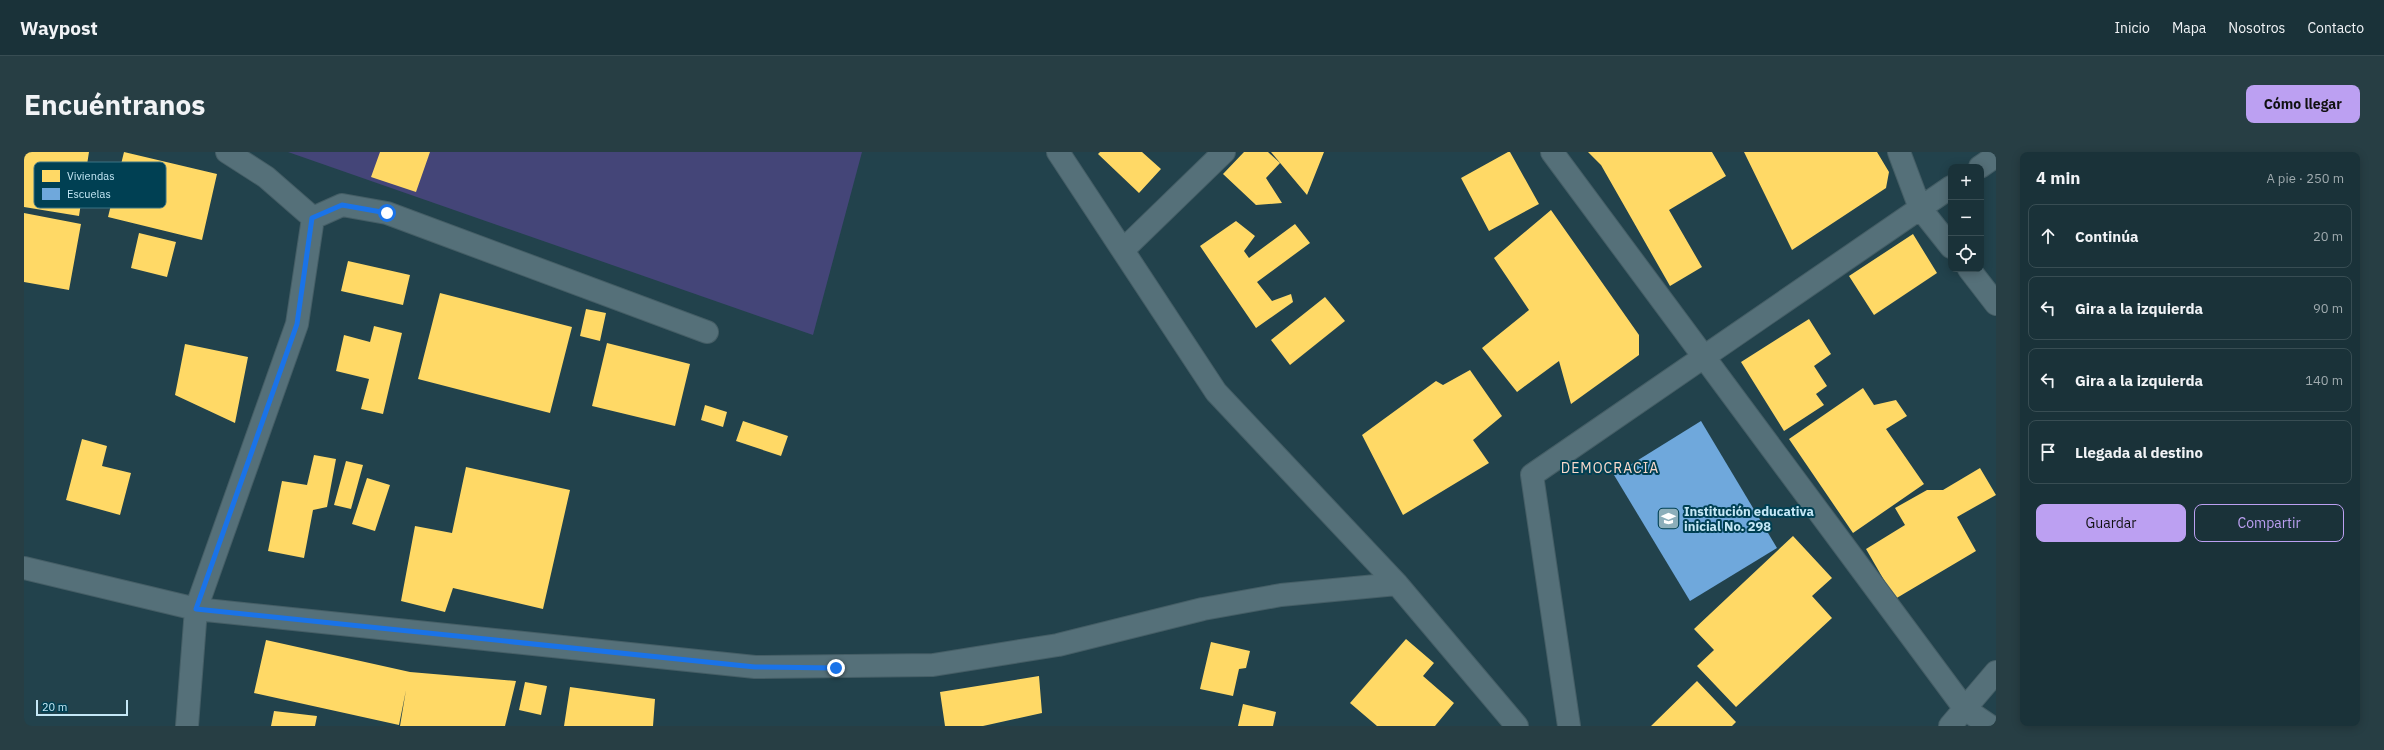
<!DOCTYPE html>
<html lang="es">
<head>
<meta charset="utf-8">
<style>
	:root { --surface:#1a3239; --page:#273e44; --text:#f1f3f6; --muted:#9faaae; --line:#384d53; --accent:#bca0f2 }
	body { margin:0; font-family:"IBM Plex Sans",sans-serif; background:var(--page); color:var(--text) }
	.controls { position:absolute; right:12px; top:12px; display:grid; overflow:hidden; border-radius:8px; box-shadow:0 2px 10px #0003 }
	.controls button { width:36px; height:36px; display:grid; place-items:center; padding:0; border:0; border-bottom:1px solid var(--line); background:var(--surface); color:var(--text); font:20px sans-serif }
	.scale { position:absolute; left:12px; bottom:10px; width:92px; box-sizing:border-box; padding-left:4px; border:2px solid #c5e8f6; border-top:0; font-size:11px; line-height:14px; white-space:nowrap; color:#c5e8f6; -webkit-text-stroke:3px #004053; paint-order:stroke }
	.stop { position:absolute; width:12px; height:12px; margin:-9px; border:3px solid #1a73e8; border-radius:50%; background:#fff }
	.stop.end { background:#1a73e8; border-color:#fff; box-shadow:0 1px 4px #0008 }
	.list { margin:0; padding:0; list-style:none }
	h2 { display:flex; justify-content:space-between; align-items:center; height:52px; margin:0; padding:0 16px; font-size:17px }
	h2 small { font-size:13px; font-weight:400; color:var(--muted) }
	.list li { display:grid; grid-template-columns:26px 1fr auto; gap:12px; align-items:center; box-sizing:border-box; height:64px; margin:0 8px 8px; padding:0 8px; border:1px solid var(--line); border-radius:8px }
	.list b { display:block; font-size:15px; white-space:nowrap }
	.list em { font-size:13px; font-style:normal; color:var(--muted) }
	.actions { display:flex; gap:8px; padding:12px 16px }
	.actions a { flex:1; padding:9px 0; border:1px solid var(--accent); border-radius:8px; text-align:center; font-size:14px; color:var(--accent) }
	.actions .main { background:var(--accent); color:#111 }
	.icon { flex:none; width:22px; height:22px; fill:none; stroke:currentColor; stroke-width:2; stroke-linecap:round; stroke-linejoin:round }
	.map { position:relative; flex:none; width:1972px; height:574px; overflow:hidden; border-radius:8px }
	header { display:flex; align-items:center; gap:24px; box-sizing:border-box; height:56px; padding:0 20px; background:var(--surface); border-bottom:1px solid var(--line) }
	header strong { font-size:19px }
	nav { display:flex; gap:22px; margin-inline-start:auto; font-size:14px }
	.intro { display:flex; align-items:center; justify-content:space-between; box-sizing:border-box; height:96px; padding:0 24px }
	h1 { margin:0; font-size:28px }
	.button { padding:10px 18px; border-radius:8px; background:var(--accent); color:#111; font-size:14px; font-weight:700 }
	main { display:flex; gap:24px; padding:0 24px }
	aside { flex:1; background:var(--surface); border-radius:8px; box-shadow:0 2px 10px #0003 }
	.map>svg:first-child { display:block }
</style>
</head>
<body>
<header>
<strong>Waypost</strong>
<nav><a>Inicio</a><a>Mapa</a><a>Nosotros</a><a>Contacto</a></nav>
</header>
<div class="intro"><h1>Encuéntranos</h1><a class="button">Cómo llegar</a></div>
<main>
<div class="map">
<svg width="1972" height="574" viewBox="0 0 1972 574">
	<rect width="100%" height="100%" fill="#22424c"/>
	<path fill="#444578" d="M264,0h574l-49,183z"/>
	<path fill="#ffd966" d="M0,0h65l-10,64 -55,-9z
		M100,0l93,22 -15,66 -94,-23z
		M356,0h50l-14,40 -45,-15z
		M1076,0h42l19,17 -22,24 -41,-39z
		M1220,0h24l12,11 -14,15 16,25 -26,2 -33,-31z
		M1247,0h53l-17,43 -26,-31z
		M1484,0h2l29,52 -50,27 -28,-53z
		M1564,0h124l14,24 -57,34 33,57 -32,19 -69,-121z
		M1720,0h133l12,20 -3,16 -94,62z
		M1527,58l88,125v20l-68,49 -12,-43 -42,31 -35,-44 47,-38 -35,-52z
		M0,61l57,11 -12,66 -45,-8z
		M1212,69l19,15 -11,15 5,7 46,-34 15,19 -53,39 15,19 19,-7 2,8 -37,26 -56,-82z
		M115,81l37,9 -9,35 -36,-9z
		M1889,82l24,39 -63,42 -25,-39z
		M324,109l62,14 -7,30 -62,-14z
		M416,141l132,34 -22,86 -132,-34z
		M1301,145l20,24 -55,44 -19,-25z
		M562,157l20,4 -6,28 -20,-5z
		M1785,167l22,35 -17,12 13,20 -11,8 8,11 -40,26 -43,-69z
		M350,174l28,7 -19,81 -22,-5 8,-30 -33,-8 8,-36 26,7z
		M583,191l83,21 -15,62 -83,-20z
		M161,192l63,13 -13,66 -60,-28z
		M1446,218l32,46 -29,24 16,23 -86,52 -41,-80 74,-54 7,4z
		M1839,236l11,17 22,-5 11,16 -21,13 38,55 -71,49 -64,-94z
		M681,253l22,7 -4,15 -22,-7z
		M719,269l45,15 -7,20 -45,-15z
		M58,287l25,7 -5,20 29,7 -11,42 -54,-15z
		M290,303l22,4 -9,48 -14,3 -9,48 -36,-7 14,-70 25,4z
		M322,309l17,4 -12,44 -17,-4z
		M442,315l104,23 -27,119 -90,-21 -8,24 -44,-11 14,-75 37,7z
		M1956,316l16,27 -39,22 19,34 -81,48 -29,-50 39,-24 -10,-17 32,-18h16z
		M343,326l23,7 -15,46 -23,-7z
		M1769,384l39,42 -20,18 20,22 -96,89 -39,-41 17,-16 -20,-21z
		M1382,487l28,24 -11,13 31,27 -19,23h-58l-27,-23z
		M242,488l144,32 106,9 -11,45h-105l6,-36 -7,35 -145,-32z
		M1187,490l39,9 -4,17 -7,1 -6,27 -33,-7z
		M1015,524l3,37 -59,13h-38l-5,-34z
		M1673,529l39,41 -4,4h-81z
		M501,530l22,4 -6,29 -22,-5z
		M546,535l85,12 -2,27h-89z
		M1219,552l33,8 -3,14h-35z
		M250,559l43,5 -2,10h-44z"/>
	<path fill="#6fa8dc" d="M1677,269l76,127 -87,53 -76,-126z"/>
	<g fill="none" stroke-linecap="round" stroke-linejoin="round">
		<defs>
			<path id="minor" d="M1034,0l158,240 181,192 120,142
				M1528,0l413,557 25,17
				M1875,0l21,56 31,39
				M1956,15l16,-11
				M289,66l29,-13 45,8 320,119
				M1099,98l101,-98
				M1945,117l27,35
				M0,416l172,41 559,58 178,-2 125,-20 145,-36 78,-14 116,-11
				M163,574l9,-117 101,-285 16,-106 -47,-41 -39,-25
				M1545,574l-37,-251 419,-288
				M1926,574l46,-54"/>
		</defs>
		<use href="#minor" stroke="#455e66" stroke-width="24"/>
		<use href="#minor" stroke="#557079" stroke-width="22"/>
	</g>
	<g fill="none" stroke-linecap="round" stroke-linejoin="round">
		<path stroke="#1a73e8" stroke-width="5" d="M363,61l-45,-8 -30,13 -15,106 -101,285 559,58 81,1"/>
	</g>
	<defs>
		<symbol id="school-square" viewBox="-11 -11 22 22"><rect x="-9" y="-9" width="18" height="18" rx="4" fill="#8caeba" stroke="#004053"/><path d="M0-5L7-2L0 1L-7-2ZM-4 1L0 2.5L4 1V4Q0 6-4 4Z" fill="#fff"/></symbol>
	</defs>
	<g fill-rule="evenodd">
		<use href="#school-square" x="1632" y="354" width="25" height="25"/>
	</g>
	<g text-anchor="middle" stroke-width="4" stroke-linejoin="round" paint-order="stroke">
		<g font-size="13" font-weight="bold" fill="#c5e8f6" stroke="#004053" text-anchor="start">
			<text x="1660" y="364">Institución educativa<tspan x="1660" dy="15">inicial No. 298</tspan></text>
		</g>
		<g font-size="14" letter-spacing="1" fill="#f9d9cb" stroke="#004053">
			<text x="1586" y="321">DEMOCRACIA</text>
		</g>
	</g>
	<rect x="10" y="10" width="132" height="46" rx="6" fill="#004053" stroke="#3b7284" stroke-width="1"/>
	<rect x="18" y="18" width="18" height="12" fill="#ffd966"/>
	<rect x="18" y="36" width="18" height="12" fill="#6fa8dc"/>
	<g font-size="11" fill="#c5e8f6">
		<text x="43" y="28">Viviendas</text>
		<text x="43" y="46">Escuelas</text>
	</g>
</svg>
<div class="controls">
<button>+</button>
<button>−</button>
<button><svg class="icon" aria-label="locate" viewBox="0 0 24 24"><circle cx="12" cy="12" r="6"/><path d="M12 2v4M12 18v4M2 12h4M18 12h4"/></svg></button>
</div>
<div class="scale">20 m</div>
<div class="stop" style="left:363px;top:61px"></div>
<div class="stop end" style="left:812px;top:516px"></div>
</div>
<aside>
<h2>4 min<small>A pie · 250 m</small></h2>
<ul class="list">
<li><svg class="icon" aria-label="ahead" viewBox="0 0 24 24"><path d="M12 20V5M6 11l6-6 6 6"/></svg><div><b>Continúa</b></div><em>20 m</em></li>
<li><svg class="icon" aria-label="left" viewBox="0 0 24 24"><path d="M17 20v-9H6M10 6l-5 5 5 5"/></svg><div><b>Gira a la izquierda</b></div><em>90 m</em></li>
<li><svg class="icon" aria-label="left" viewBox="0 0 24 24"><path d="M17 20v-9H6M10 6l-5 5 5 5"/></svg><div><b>Gira a la izquierda</b></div><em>140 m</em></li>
<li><svg class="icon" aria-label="arrive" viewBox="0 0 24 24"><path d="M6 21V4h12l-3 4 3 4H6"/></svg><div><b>Llegada al destino</b></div></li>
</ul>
<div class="actions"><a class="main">Guardar</a><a>Compartir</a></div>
</aside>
</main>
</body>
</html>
